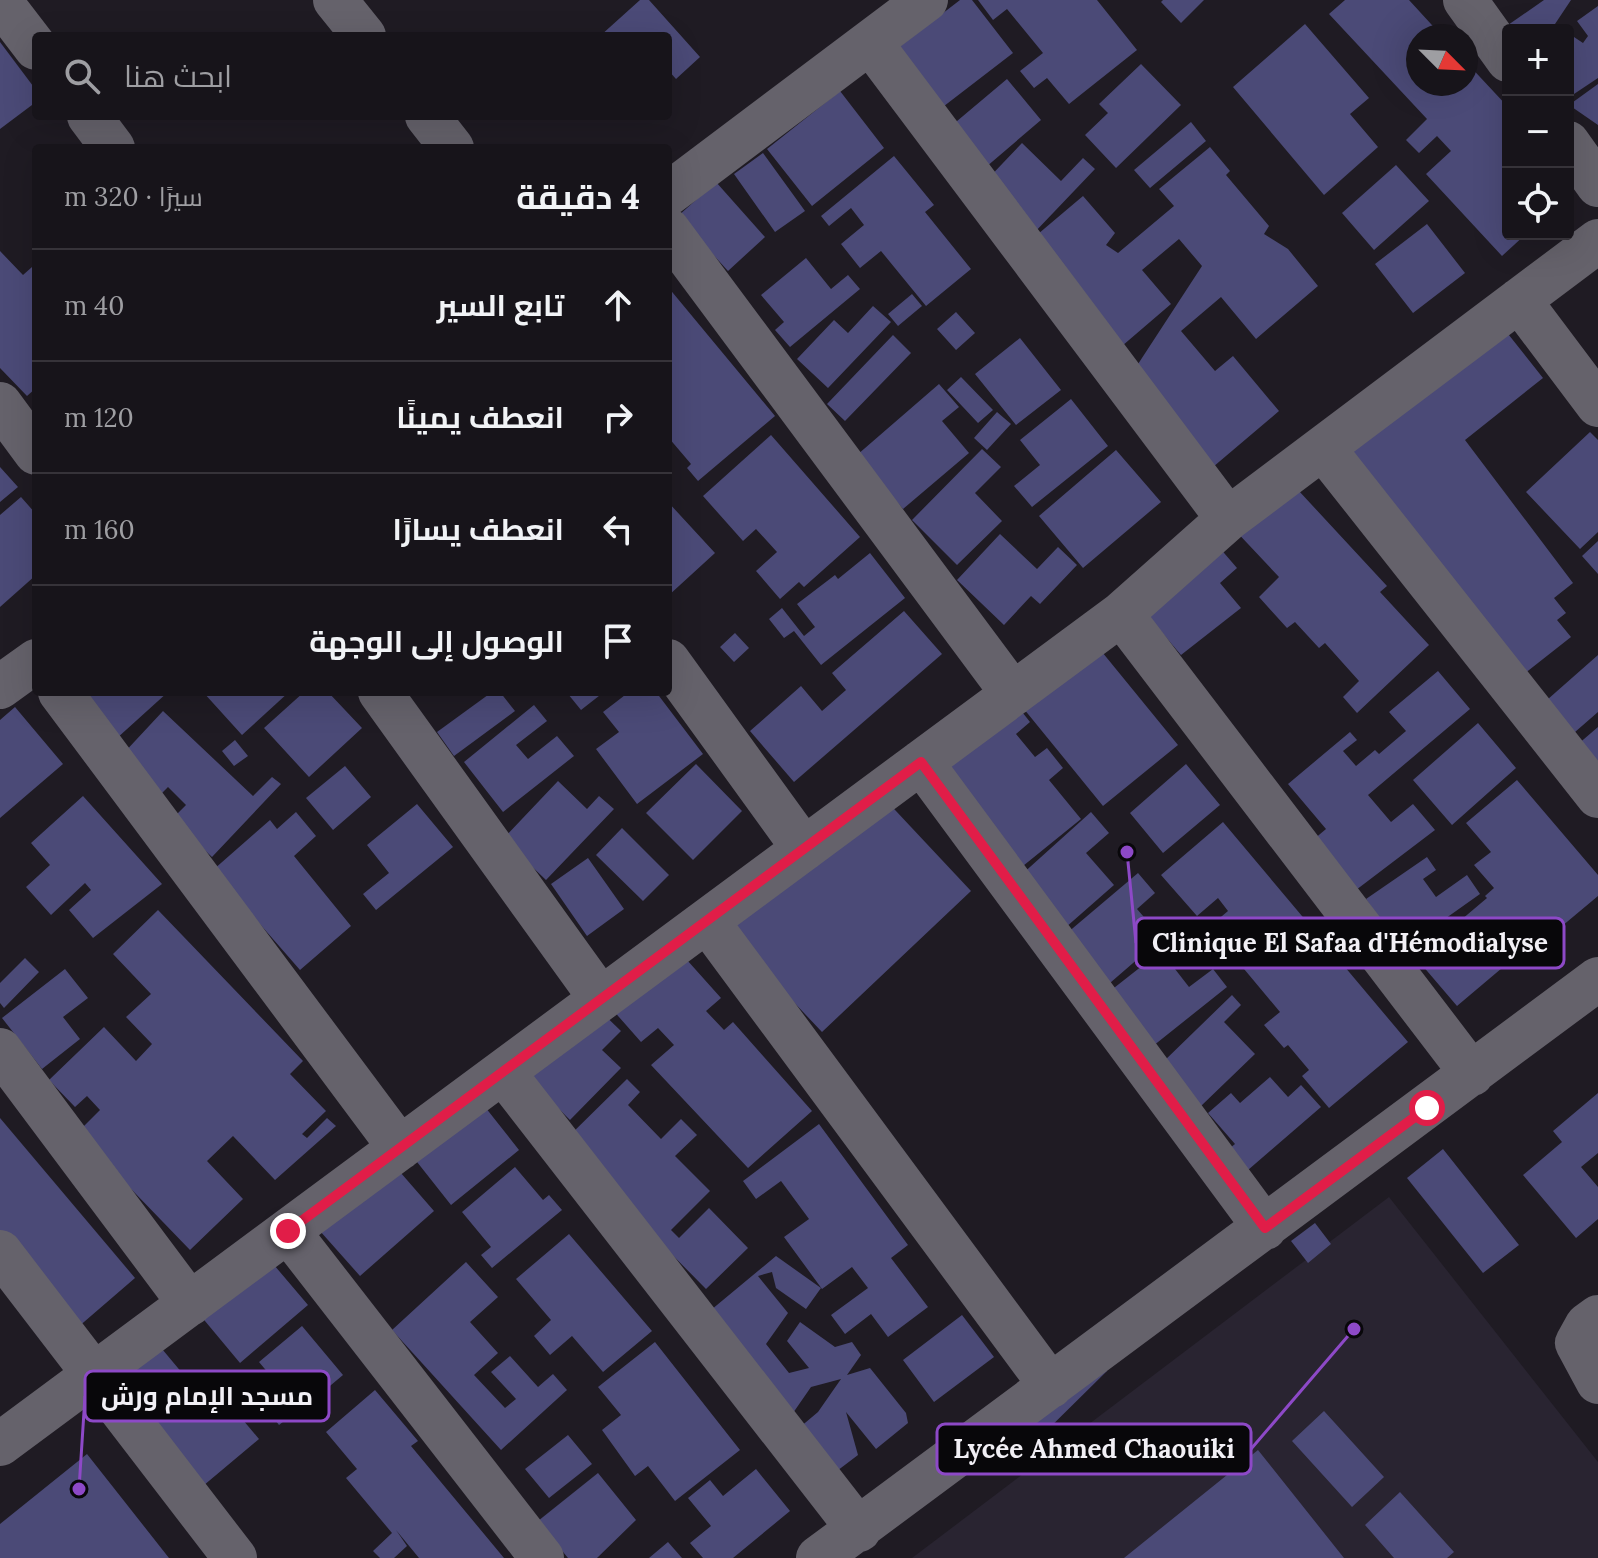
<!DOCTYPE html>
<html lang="ar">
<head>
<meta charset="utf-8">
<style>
	:root { --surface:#17141a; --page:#201d23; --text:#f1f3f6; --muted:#9e9ea2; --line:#363339 }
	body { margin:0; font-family:Lora,Cairo,serif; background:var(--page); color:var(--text); direction:rtl }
	.controls { position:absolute; right:24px; top:24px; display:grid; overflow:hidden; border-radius:8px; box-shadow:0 8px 32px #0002 }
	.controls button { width:72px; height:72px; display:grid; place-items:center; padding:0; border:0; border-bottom:2px solid var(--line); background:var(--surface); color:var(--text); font:40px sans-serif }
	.compass { position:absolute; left:1406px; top:24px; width:72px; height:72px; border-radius:50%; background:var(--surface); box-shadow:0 8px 32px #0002; rotate:114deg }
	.stop { position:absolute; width:24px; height:24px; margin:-18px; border:6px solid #e11d48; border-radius:50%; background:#fff }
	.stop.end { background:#e11d48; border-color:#fff; box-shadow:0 2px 8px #0008 }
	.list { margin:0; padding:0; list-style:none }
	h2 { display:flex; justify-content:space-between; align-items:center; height:104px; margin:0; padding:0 32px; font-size:34px }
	h2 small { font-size:26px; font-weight:400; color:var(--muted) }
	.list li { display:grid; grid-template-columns:52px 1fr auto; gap:24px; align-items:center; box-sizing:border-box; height:112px; padding:0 32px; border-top:2px solid var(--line) }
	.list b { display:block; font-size:30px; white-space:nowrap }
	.list em { font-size:26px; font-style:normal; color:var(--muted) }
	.icon { flex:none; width:44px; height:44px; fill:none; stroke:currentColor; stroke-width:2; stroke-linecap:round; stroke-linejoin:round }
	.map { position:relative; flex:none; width:1598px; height:1558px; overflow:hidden; direction:ltr }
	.search { position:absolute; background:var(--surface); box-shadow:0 8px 32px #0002; left:32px; top:32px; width:640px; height:88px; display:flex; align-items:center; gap:20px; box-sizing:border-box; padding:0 28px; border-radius:8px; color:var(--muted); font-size:30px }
	.panel { position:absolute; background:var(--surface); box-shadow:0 8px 32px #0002; left:32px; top:144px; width:640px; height:552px; border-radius:8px; direction:rtl }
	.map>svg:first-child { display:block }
</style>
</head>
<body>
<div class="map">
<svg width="1598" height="1558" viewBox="0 0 1598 1558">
	<rect width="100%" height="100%" fill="#1f1b23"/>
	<path fill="#292431" d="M1389,1197l209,265v96h-686z"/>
	<path fill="#4b4a77" d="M640,0h9l51,57 -24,22 -8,-9v-34h-68z
		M960,0h12l41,53 -78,60 -45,-59z
		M978,0h119l40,50 -68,54 -22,-26 -13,10 -14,-17 23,-18 -36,-44 -14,11z
		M1163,0h41l-23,23 -20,-21z
		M1345,0h64l33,36h-24v48h48v-22l42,45v127h18l-24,22 -76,-82 25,-23 -14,-15 -18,17 -13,-13 21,-21 -98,-105z
		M1544,0h27l-16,24 9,6 -16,-3 -37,3 -3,-5z
		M1598,6v72l-30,20v-65l15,10 5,-7 -11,-15z
		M1305,24l64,74 -19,16 28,33 -54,48 -91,-108z
		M0,42l36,48v12l-36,27z
		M1141,64l40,41 -65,63 -31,-33 23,-22 -9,-9z
		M1007,79l34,41 -62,53 -35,-41z
		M1598,84v41l-29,-20z
		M840,91l44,57 -72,58 -45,-57z
		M1191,122l15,19 -56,47 -16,-18z
		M1022,143l39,38 22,-23 12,11 -62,65 -51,-49z
		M1210,147l20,24 -4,4 43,51 -5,8 24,15 30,37 -62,53 -35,-42 -40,34 34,40 18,-15 46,55 -66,56 -88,-83 77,-118 -23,-27 -37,31 29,34 -56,48 -90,-107 58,-49 32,37 -9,12 12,8 56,-47 -15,-17z
		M763,153l42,58 -30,21 -41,-58z
		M894,156l40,49 -9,7 46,57 -45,37 -45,-55 -21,17 -19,-24 23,-19 -13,-17 -22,18 -8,-10z
		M1396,165l33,36 -55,49 -32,-37z
		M716,182l49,55 -37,34 -50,-55z
		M1427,224l38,49 -52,40 -38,-49z
		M0,251l23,24 9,-8 4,4v117l-9,8 -27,-28z
		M806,258l25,31 17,-14 12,14 -70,58 -15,-17 9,-8 -23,-27z
		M668,287l107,129 -77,65 -11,-13 4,-4 -23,-27z
		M912,294l10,12 -24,20 -10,-12z
		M873,306l18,16 -63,66 -31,-29 37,-39 14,13z
		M956,312l19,21 -19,17 -19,-21z
		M1493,315l50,63 -78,62 108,143 -19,15 12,15 -9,7 14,17 -52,41 -186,-235z
		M893,335l18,18 -66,68 -18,-17z
		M1020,338l41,52 -45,35 -41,-51z
		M961,377l32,33 -15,13 -31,-33z
		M939,384l20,23 -17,14 27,32 -66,56 -46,-54z
		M1071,399l37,47 -76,61 -18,-21 26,-21 -20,-25z
		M997,412l14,12 -24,26 -13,-12z
		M1590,432l8,8v92l-18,17 -54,-57z
		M771,435l89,102 -56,50 -5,-5 -19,17 -24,-28 21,-19 -21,-23 -13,12 -40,-45z
		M982,449l19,18 -26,26 27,28 -45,44 -45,-45z
		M1116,450l45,52 -78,66 -44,-52z
		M0,467l18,20 -18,15z
		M1286,477l101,109 -7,6 49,53 -72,68 -14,-16 16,-16 -34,-38 -6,5 -24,-26 -8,6 -28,-31 20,-20 -47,-50z
		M21,497l15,17v61l-36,32v-92z
		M668,502l47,51 -47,43z
		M1206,532l31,36 -17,15 21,25 -60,47 -50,-59z
		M1000,534l37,35 21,-22 19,18 -37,39 -9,-8 -27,29 -47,-45z
		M1598,541v33l-16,-18z
		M870,553l35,45 -84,67 -27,-34 -10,7 -15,-19 13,-11 22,28 11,-9 -18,-23 38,-29 3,4z
		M904,611l38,43 -148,128 -44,-51 51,-45 21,25 24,-21 -14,-17z
		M735,633l14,15 -15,14 -14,-15z
		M1089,636l89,109 -75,61 -92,-113z
		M1598,655v57l-31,27 -28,-32z
		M1438,671l32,38 -102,86 23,27 22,-18 22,26 -79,60 -43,-50 13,-11 -38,-45 62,-52 7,8 -14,11 13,15 19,-16 4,4 27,-23 -17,-19z
		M74,692h94l-52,47z
		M203,692h86l-47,43z
		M304,692h24l34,36 -53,49 -45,-49z
		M492,692h8l15,19 -61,45 -17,-24z
		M570,692h34l-23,18 -13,-16z
		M629,692h27l47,62 -66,50 -41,-55 23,-17 -16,-20z
		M1007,693l23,29 -14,12 19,23 12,-9 16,20 -14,12 32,39 -58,47 -91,-112z
		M534,705l13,16 -31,24 12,14 29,-23 17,20 -71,56 -39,-50z
		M15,707l48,57 -63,54v-98z
		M163,711l90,85 19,-19 9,7 -69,73 -40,-38 14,-14 -18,-18 -6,6 -40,-38z
		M1478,723l38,45 -64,57 -39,-45z
		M1598,727v71l-35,-41z
		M235,740l13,16 -14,10 -12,-15z
		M696,764l46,47 -49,49 -47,-47z
		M1186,764l34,41 -57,48 -33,-40z
		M345,766l26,31 -38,33 -27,-32z
		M866,779l105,112 -149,141 -105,-111z
		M1517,780l81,95v21l-67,56 -4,-5 -70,59 -41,-48 71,-60 -2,-2 9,-8 -20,-23 17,-13 -25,-29z
		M558,781l29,28 12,-13 15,13 -68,71 -43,-41z
		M83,796l79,88 -69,54 -24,-28 22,-20 -6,-7 -34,32 -25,-28 24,-22 -19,-22z
		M417,804l36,43 -77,63 -13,-16 26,-21 -22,-28z
		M296,812l20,24 -22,20 57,70 -51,44 -87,-100 57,-50 7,9z
		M1091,812l18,21 -23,20 28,32 -49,43 -45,-52z
		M1223,822l185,220 -79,66 -27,-32 7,-6 -21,-25 -4,3 -20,-23 16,-13 -71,-85 19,-16 -10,-13 -21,18 -36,-41z
		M622,828l47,47 -26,26 -47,-46z
		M1427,857l9,13 -13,9 13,18 31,-22 13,19 -79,56 -35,-51z
		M588,858l36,51 -37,27 -36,-52z
		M1138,873l17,20 -18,16 25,29 -59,51 -43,-50z
		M158,910l145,151 -13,13 36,37 -24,23 5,4 20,-20 9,8 -61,54 -42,-44 -26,25 36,38 -53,51 -113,-117 23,-23 -13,-14 -12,11 -26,-27 55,-53 32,34 16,-17 -26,-27 25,-23 -38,-40z
		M670,941l51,57 -15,13 18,19 9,-8 79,89 -64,57 -97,-103 23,-20 -16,-17 -17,14 -37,-42z
		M1161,951l28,36 24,-18 14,18 -79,63 -43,-55z
		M25,958l14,14 -35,36 -4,-5v-20z
		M65,969l23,29 -25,19 17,22 -38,30 -40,-51z
		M1232,995l9,10 -17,17 31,32 -54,52 -40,-42z
		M592,1003l29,28 -19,19 19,18 -51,52 -54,-54z
		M1270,1077l18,20 13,-12 20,22 -73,63 -18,-22 5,-4 -27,-31 23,-20 9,10z
		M627,1079l13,13 -12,13 33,34 20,-20 16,16 -22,21 35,35 -39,39 8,8 30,-30 39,40 -42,41 -144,-146z
		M474,1093l45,57 -68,55 -45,-57z
		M1598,1093v60l-17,14 17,20v32l-22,19 -53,-63 39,-33 -9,-11z
		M0,1118l135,160 -58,50 -77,-85z
		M819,1124l89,121 -17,13 37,49 -40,30 -17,-23 -26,20 -14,-19 37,-27 -16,-21 -30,22 -38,-52 25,-18 -28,-38 -25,18 -13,-18z
		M1443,1149l76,96 -36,28 -76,-95z
		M387,1157l47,54 -74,65 -48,-54z
		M515,1167l28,33 6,-5 13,15 -70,58 -11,-13 10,-8 -29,-35z
		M1315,1223l16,21 -23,19 -17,-22z
		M569,1234l83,97 -49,41 -31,-36 -22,19 -16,-19 17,-16 -35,-41z
		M263,1252l45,53 -68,58 -45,-54z
		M776,1256l45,32 -15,21 -30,-21 -4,-16 -14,4 30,37 -22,31 23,29 20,-5 -22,-27 13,-19 35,25 17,-5 9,13 -14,20 23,-7 36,45 2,10 -32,26 -30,-37 12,43 -29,22 -36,-44 25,-21 23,-33 -30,8 -27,39 -73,-116z
		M466,1262l32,35 -28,25 28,31 -24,22 31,33 11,-9 -25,-27 19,-16 28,31 15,-13 14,16 -66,60 -109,-120z
		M962,1315l32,42 -60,45 -31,-42z
		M302,1326l41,49 -43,36 -41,-49z
		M147,1331l41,49 -19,15 11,13 31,-26 48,57 -62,52 -99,-119z
		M655,1342l85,108 -65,51 -27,-35 -13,10 -33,-46 19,-15 -23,-28z
		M1095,1360l12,11 -79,78 -27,-28z
		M375,1390l43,51 -7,5 93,112h-85l-23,-28 11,16 -13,12h-14l-7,-7 19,-18 -46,-55 11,-9 -31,-37z
		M278,1395l15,19 -14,11 -15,-19z
		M1324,1411l60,66 -32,30 -60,-66z
		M568,1435l24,29 -43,34 -24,-29z
		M1258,1450l86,108h-220z
		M87,1454l82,104h-169v-34z
		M756,1469l34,42 -57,47h-30l-13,-15 21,-17 -23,-28 22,-18 13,16z
		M598,1473l38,47 -39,38h-29l-30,-37z
		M1400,1492l54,60 -7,6h-53l-29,-33z
		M668,1542l14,16h-33z"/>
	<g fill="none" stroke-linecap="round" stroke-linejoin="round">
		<path stroke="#65626b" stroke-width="44" d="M335,0l29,36
			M1465,0l43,60
			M0,1l36,47
			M870,42l358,477 370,-278
			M89,116l24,32
			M427,116l25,32
			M1568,143l30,42
			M668,194l258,-194
			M668,230l345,464
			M1519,300l79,105
			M0,404l36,49
			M1323,448l275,348
			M1121,614l107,-95
			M668,661l136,188
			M0,687l36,-26
			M60,692l340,456
			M380,692l221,307
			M921,762l344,466
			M707,921l344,465
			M0,1050l190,254
			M503,1072l356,458
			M288,1231l254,327
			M0,1252l235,306
			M1598,1317l-11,8 -10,18 21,39
			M0,1444l1121,-830 351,460
			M818,1558l780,-579"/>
	</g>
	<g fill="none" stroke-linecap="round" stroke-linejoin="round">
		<path stroke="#e11d48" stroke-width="10" d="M288,1231l633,-469 344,466 162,-120"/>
	</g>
	<path fill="none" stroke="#8d49c7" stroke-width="3" d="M1127 852L1136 943M79 1489L85 1396M1354 1329L1251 1449"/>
	<g fill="#8d49c7" stroke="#08070a" stroke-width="3">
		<circle cx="1127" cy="852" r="8"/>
		<circle cx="79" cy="1489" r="8"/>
		<circle cx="1354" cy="1329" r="8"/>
	</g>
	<g fill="#08070a" stroke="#8d49c7" stroke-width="3">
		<rect x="1136" y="918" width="428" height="50" rx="8"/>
		<rect x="85" y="1371" width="244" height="50" rx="8"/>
		<rect x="937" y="1424" width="314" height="50" rx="8"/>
	</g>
	<g font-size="26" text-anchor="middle" font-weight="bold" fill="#f1eff5">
		<text x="1350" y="952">Clinique El Safaa d'Hémodialyse</text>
		<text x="207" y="1405">مسجد الإمام ورش</text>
		<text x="1094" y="1458">Lycée Ahmed Chaouiki</text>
	</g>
</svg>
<div class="controls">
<button>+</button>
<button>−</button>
<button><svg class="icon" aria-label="locate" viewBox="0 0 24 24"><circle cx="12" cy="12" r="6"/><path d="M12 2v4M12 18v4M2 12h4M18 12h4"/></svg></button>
</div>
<svg class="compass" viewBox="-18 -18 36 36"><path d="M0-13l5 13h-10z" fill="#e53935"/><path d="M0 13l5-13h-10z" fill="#9e9ea2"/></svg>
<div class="stop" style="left:1427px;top:1108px"></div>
<div class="stop end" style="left:288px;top:1231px"></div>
<div class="search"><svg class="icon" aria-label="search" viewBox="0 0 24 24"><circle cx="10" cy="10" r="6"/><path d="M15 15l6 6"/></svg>ابحث هنا</div>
<section class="panel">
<h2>4 دقيقة<small>سيرًا · 320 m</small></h2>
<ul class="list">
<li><svg class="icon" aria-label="ahead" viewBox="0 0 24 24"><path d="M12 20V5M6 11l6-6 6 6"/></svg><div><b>تابع السير</b></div><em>40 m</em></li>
<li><svg class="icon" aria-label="right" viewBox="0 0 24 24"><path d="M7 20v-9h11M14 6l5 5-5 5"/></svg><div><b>انعطف يمينًا</b></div><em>120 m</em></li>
<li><svg class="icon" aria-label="left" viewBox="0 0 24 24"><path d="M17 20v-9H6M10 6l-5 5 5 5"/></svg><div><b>انعطف يسارًا</b></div><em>160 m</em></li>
<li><svg class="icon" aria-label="arrive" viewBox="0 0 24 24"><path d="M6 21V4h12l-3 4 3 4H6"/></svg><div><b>الوصول إلى الوجهة</b></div></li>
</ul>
</section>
</div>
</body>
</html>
